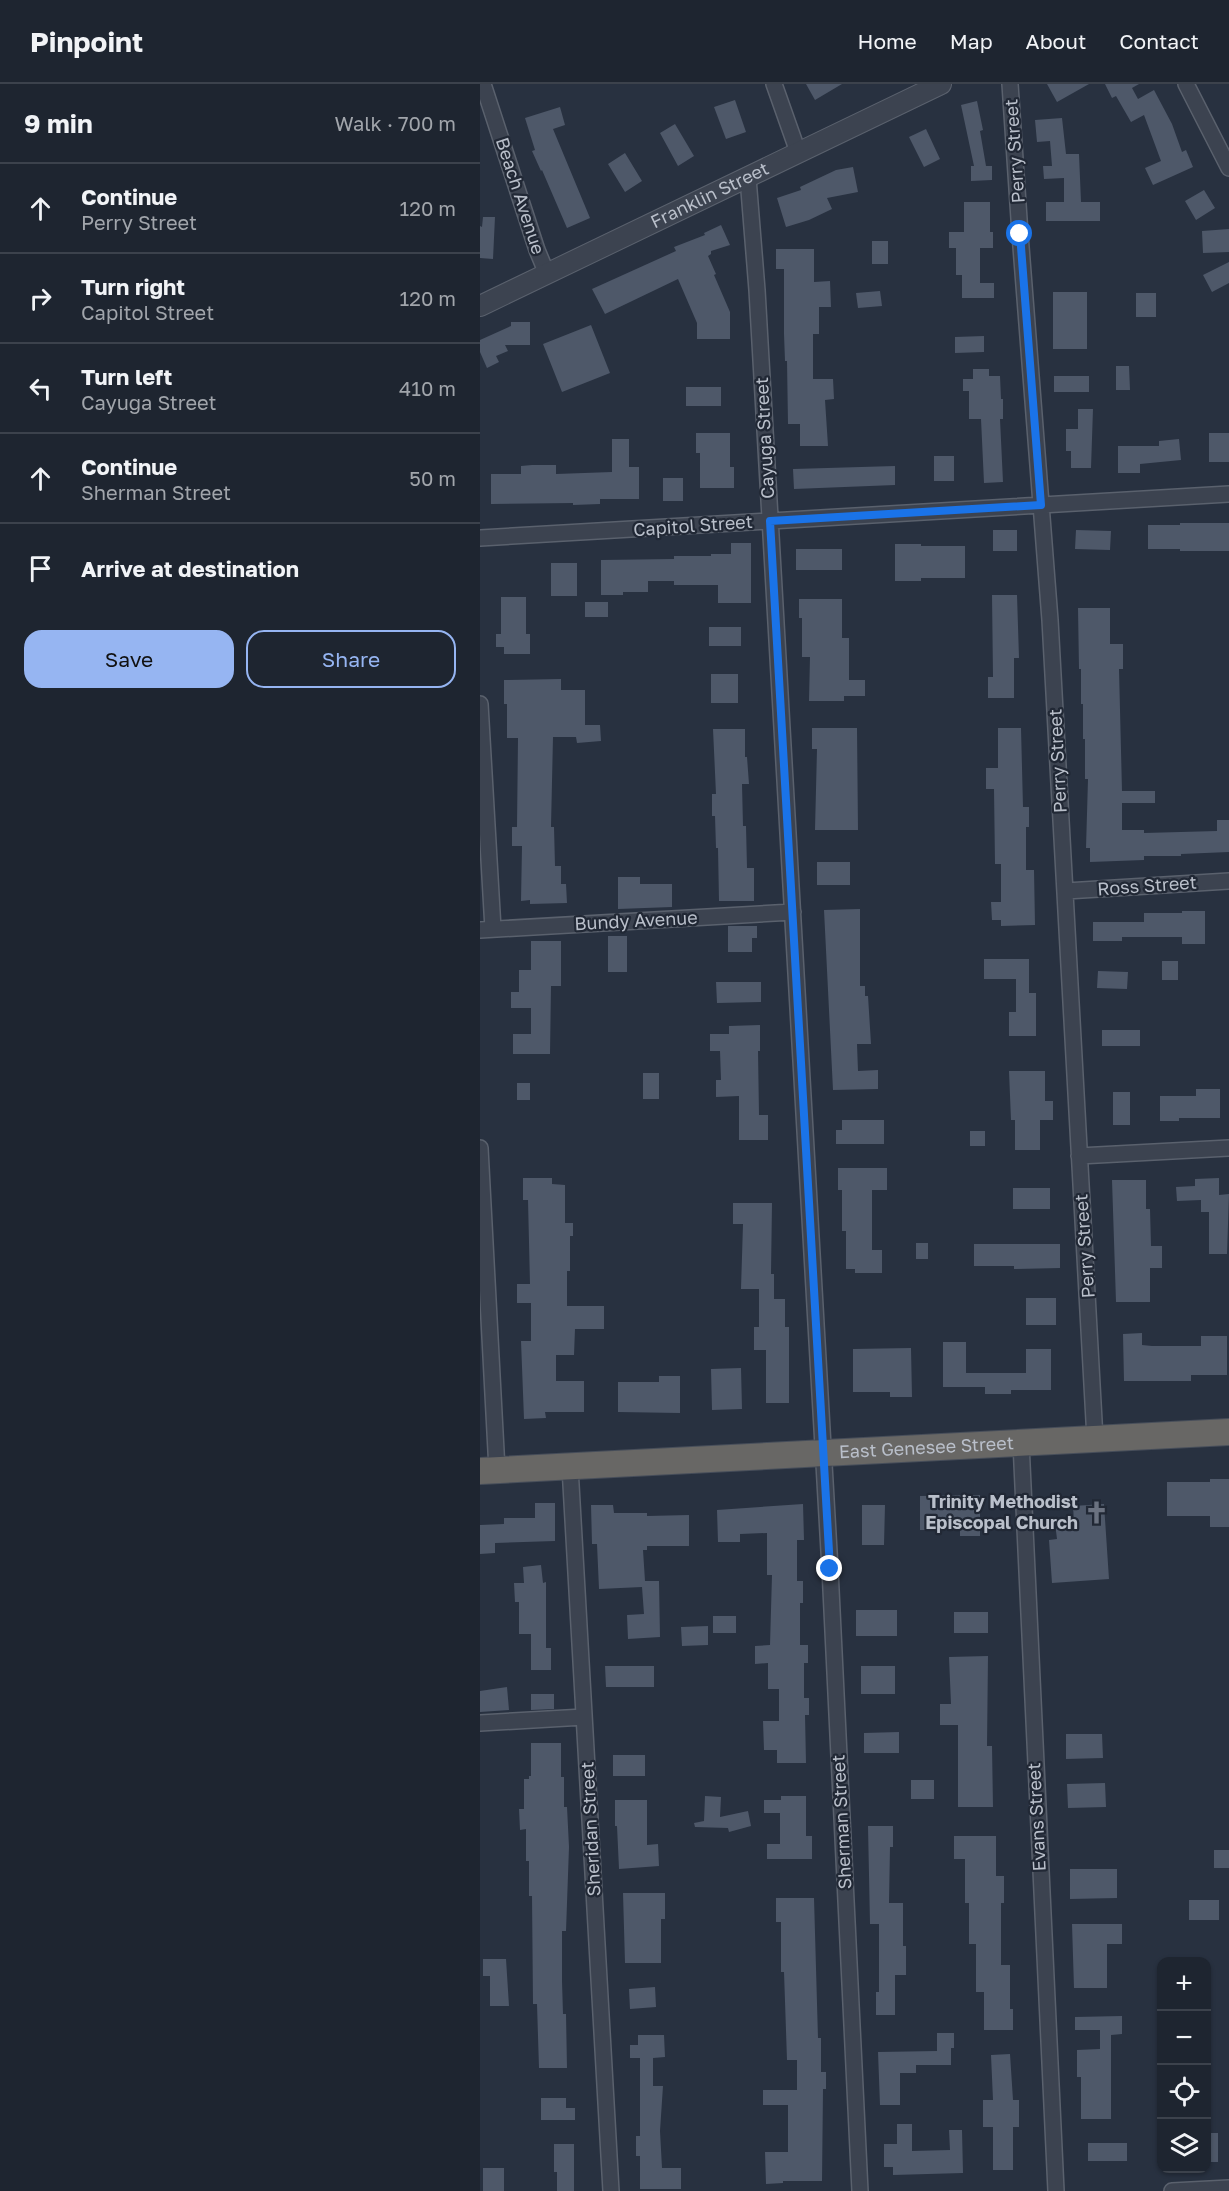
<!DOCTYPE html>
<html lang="en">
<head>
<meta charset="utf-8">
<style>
	:root { --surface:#1e2530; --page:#262d38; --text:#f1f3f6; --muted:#a1a5ab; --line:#3c424c; --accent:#96b5f2 }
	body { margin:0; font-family:"Golos Text",sans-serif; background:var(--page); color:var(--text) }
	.controls { position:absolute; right:18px; bottom:18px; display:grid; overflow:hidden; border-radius:12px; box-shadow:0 2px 4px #0004 }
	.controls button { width:54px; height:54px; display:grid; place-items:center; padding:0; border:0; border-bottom:2px solid var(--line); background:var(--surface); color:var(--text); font:30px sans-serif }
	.stop { position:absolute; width:18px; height:18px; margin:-14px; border:4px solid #1a73e8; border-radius:50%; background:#fff }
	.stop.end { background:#1a73e8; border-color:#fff; box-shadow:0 2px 6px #0008 }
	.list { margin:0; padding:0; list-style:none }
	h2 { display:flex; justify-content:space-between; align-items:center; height:78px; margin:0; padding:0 24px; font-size:26px }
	h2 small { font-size:20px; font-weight:400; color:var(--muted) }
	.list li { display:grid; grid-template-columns:39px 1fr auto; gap:18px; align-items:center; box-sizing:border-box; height:90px; padding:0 24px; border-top:2px solid var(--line) }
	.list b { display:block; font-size:22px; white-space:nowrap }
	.list p { margin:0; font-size:20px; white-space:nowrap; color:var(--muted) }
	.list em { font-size:20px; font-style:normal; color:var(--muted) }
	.actions { display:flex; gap:12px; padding:18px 24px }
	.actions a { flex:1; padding:14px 0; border:2px solid var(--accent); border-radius:18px; text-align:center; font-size:21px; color:var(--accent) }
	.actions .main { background:var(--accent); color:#111 }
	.icon { flex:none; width:33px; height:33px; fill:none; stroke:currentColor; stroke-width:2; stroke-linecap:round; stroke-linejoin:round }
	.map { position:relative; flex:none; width:749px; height:2107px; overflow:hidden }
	header { display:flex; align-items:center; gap:36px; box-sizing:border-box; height:84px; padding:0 30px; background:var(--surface); border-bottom:2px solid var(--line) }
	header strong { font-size:28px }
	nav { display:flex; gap:33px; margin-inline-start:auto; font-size:21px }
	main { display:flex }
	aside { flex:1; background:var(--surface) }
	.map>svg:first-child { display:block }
</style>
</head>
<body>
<header>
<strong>Pinpoint</strong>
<nav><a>Home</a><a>Map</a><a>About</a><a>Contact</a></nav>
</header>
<main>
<aside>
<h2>9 min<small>Walk · 700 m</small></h2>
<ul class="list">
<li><svg class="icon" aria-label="ahead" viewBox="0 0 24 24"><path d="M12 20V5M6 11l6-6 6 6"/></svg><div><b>Continue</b><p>Perry Street</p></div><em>120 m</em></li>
<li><svg class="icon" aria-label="right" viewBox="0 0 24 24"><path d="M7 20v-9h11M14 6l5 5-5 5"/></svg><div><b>Turn right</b><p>Capitol Street</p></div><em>120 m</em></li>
<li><svg class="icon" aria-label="left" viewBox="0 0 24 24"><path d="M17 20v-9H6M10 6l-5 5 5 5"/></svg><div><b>Turn left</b><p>Cayuga Street</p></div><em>410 m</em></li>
<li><svg class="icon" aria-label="ahead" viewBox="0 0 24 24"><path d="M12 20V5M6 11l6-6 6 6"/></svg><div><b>Continue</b><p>Sherman Street</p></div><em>50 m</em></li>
<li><svg class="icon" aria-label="arrive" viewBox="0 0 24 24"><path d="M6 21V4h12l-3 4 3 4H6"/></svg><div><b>Arrive at destination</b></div></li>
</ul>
<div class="actions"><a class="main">Save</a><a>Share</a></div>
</aside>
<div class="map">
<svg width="749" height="2107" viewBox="0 0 749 2107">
	<rect width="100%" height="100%" fill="#283140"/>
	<path fill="#4e5869" d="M326,0h36l-27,16z
		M567,0h42l-32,18z
		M625,0h34l-7,4 6,11 16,-9 18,34 10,28 4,-2 7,17 -40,18 -8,-17 16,-7 -17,-46 -13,7 -15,-26 -4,2z
		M255,16l11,32 -20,7 -12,-32z
		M497,17l6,29 -3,1 6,35h6v14l-21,1v-15h3l-13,-61z
		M80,23l5,18 -12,4 37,89 -23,10 -25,-58 -1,1 -9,-20 3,-1 -10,-32z
		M582,34l4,36h13l2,48h19v19h-54v-19h18v-24l-20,1 -1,-13h9l-2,-25 -13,1 -2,-22z
		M195,40l19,32 -16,10 -18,-33z
		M446,45l14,30 -16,8 -15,-30z
		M145,69l17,28 -17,11 -17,-28z
		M373,83l5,25 -31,6 5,11 -23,11 -23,7 -9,-29 24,-8 -1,-3 36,-17z
		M724,106l11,18 -19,12 -11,-19z
		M484,118h26v30h3v16h-13v35h14v15h-32v-23h-6v-27h-7v-16h15z
		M3,133h12l-2,42 -13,-1v-32l2,1z
		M241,141l9,20 -19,6v3l-3,2 8,18 -2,1 16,37v27h-33v-16l-19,-44 -73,35 -13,-25 84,-38 -2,-4 31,-12 -1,-2z
		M749,145v23l-26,1 -1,-22z
		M392,157h16v23h-16z
		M296,165h38v33l16,-1 1,26h-12v27h-6v45h20l1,20 -9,1 3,46h-28v-22h-12l-1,-63h-2l-1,-27v-65h-8z
		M749,178v21l-17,9 -9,-17z
		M400,207l2,15 -24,2 -2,-15z
		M573,208h34v57h-34z
		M656,209h20v24h-20z
		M31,238h19v23h-25l3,6 -12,5 3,6 -12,6 -7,-16v-12l31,-14z
		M111,241l19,48 -48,19 -19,-48z
		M504,252v16l-29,1v-16z
		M636,282h13l1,24h-14z
		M493,285h16v7h11l1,23h2v20h-3l3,63 -19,1 -3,-64h-12v-28h-6v-12h10z
		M574,292h35v16h-35z
		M206,303h35v19h-35z
		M598,325h15l-2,59h-20v-17h-5v-22h12z
		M216,349h34v34h4v21h-34v-35h-4z
		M729,349h20v29h-20z
		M132,355h17v28h10v32h-39v5l-27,1v-2l-82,1v-30h30v-8l11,-1h24v9l56,-2z
		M699,355l2,21 -41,4v9h-22v-27h41v-5z
		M454,372h20v25h-20z
		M415,382v19l-101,4 -1,-20z
		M183,394h20v23h-20z
		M700,439h49v28h-49v-2h-32v-24h32z
		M513,446h24v21h-24z
		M596,446l35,1 -1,19 -35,-1z
		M251,459h20v60h-33v-18h-44v-4h-26v11h-25v3h-22v-35l73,-1v-3h37v-2h20z
		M415,460h26v2h44v32h-44v3h-26z
		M316,465h46v21h-46z
		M71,479h26v33h-26z
		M512,511h25l2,63h-5v40h-26v-21h5z
		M21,513h25v37h4v20h-26v-7h-8v-13h5z
		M319,515h43v39h7v42h16v16h-21v5h-35l1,-44h-8v-39h-3z
		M105,518h23v15h-23z
		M598,524h32v36h13v25h-4l3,122h33v12h-33v27h22v3l73,-2v-11h12v32l-48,2v2h-37v4l-54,2v-14h-4l2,-69h-3v-40h-2v-35h-2v-35h-2z
		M229,543h32v19h-32z
		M231,590h27v29h-27z
		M81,595v11h24v35h15l1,16 -24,2 -1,-6h-23l-2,90h3l1,39h6v18h5l1,19 -37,1v-4l-9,1 1,-55h-10v-19h5l1,-89h-11v-34h-3v-24z
		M332,644h45l1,102h-43l2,-81h-5z
		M518,644h23l2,79h6v20h-3v43h8l1,55 -34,1v-6h-9l-1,-18h10v-38h-6l-1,-75h-8v-21h12z
		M233,645h32v28h2l2,27h-7l1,42h3l1,42h7v33h-35l-1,-53h-2l-1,-32h-3v-22h4z
		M337,778h33v23h-33z
		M138,793h22v7h32v23l-54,2z
		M380,825v77h5v10h3l3,48h-14l1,27 20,-1v19l-45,1 -9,-180z
		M702,827h23v33h-23v-7h-60v4h-29v-19h51v-9h38z
		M248,842h29v12h-5v14h-24z
		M128,852h19v36h-19z
		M51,857h30v45h-10l-1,68h-37v-20h18v-26h-20v-16h8v-22h12z
		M504,875h45v34h7v43h-27v-24h7v-33h-32z
		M682,877h16v19h-16z
		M618,887l30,1 -1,17 -30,-1z
		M236,898h45v20l-44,1z
		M280,941v26h-2l1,64h9v25h-29v-44l-23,1v-17h5l-1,-29h-10v-17h19v-8z
		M622,946h38v16h-38z
		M529,987h36v30h8v19h-13v30h-25v-30h-4z
		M163,989h16v26h-16z
		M37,999h13v17h-13z
		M716,1005h24v29h-41v3h-19v-25h36z
		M633,1008h17v33h-17z
		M362,1036h42v24h-48v-14h6z
		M490,1047h15v15h-15z
		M358,1084h49v22h-15v60h10v23h-27v-4h-9v-38h-4v-41h-4z
		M43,1094h29v6l13,1v38h8v13h-3v35h-3v35h37v23h-29l-1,26h-18v26h28v31h-39l1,6 -22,1 -3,-78h10v-38h-14v-19h13l-2,-84h-5z
		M739,1094v17l10,-1 -2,60h-18v-42h-8v-12l-24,1 -1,-14 19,-1v-7z
		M632,1096h34v29h4l1,37h11v22h-12v34h-34z
		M533,1104h37v21h-37z
		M253,1119h39l-1,71h3v25h11v28h4v76h-23v-53h-12v-23h5v-38h-18l2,-65h-10z
		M436,1159h12v16h-12z
		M494,1160h86v24l-46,1v-3h-40z
		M546,1214h30v27h-30z
		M662,1249v12l10,1h49v-10h26v39h-36v6h-67l-1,-47z
		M463,1258h23v31h60v-24h25v41h-40v4h-26v-7h-42z
		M431,1264l1,49h-22v-5h-37v-43z
		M261,1284l1,41 -30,1 -1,-41z
		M179,1292h21v37l-62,-1v-30h41z
		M730,1395h19v48h-19v-11h-43v-34h43z
		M500,1411v41h-20v-6h-40v-34z
		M55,1419h20v38l-60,2v10l-15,1v-29l24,-1v-6h31z
		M323,1420l1,36h-7v41h6v22h-3v42h8v18h-4v35h5v17h-4l1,48h-29v-13h-13l-1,-29h16v-32h-11v-26l-13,1v-18l15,-1 2,-70h-5v-42l-27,1v8h-22l-1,-32z
		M624,1420l5,75 -57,4 -3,-43 8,-1 -2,-16 19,-1 -1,-16z
		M111,1421h22l1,8h33v3l42,-1v31h-42v4h-4l2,31h14l1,56 -32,2 -1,-24 17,-1 -2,-27 -43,2 -2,-45h-5z
		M382,1421h23l-1,40h-22z
		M61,1481l2,18 3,-1v66h5v22h-20v-36h-12v-32h-4l-1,-19h10l-1,-16z
		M376,1526h41v26h-41z
		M474,1528h34v21h-34z
		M233,1532h23v17h-23z
		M228,1542v19l-26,1 -1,-19z
		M508,1572l-1,90h5l1,61h-35v-82h-18v-21h11l-2,-47z
		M125,1582h49v21h-48z
		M381,1582h34v28h-34z
		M27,1603l2,23 -29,2v-21z
		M51,1610h23v15l-23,1z
		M419,1648v21h-35v-20z
		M586,1650h36l1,24 -37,1z
		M51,1659h30v34h3v30h3l2,40 -3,84h-4v50l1,33h3l1,54h-28l-2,-64h-4l-1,-108h-3v-35h-3v-32l-6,1 -1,-21h5v-30h5v-3h2z
		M133,1671h32v21h-32z
		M431,1696h23v19h-23z
		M625,1699l1,24 -38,1 -1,-24z
		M225,1712l16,1 -1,20 28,-6 3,15 -22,6 -1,-4 -33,-1 -1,-4 10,-2z
		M301,1712h25v40h6v23h-45v-15h13v-31h-16v-13h17z
		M135,1716h32v45l11,-1 1,22 -40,3 -2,-43h-2z
		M388,1742h25v21h-3l-1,56h14v43h3v29h-11v40h-19v-23h3v-68h-9z
		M474,1752h42v40h8v27h-3v62h9v44h3v21h-29v-38h-8v-48h-7v-41h-4v-44h-11z
		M734,1766h15v18h-15z
		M590,1785h47v29l-47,1z
		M143,1809h42v26h-4v44h-36z
		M296,1814h38l4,140h3v34h5v17h-3l-1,92h-39v2l-17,1 -1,-32h23v-47h-25v-15h34v-30h-10l-3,-88h-3v-50h-5z
		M709,1816h30v20h-30z
		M592,1840h50v20h-15v44h-33z
		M3,1875h23l3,47h-19v-30h-7z
		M175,1903l1,20 -26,2 -1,-20z
		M642,1932v18l-11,1v84h-30v-42h-4v-27l23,-1v-19h-25v-13z
		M457,1949h17v15h-3v17h-35v8h-16v32h-20l-2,-53 59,-1z
		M158,1951h26l1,22 -12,1v28h10l-3,45 2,37h19v21h-41v-33h-4v-20h4v-78h-10v-13h8z
		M530,1970l3,46h6v27h-6v43h-20v-43h-10v-27h10l-2,-45z
		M61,2014h25v10h9v12h-34z
		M417,2040h15v27l38,-1 -1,-20h13l1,43 -70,2v-8h-9v-23h13z
		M726,2049h12v29h-12z
		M608,2059h39v18h-39z
		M74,2060h20v47h-17v-19h-3z
		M3,2084h21v23h-21z"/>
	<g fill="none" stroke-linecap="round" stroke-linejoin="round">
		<defs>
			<path id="minor" d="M3,0l54,166 10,24
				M294,0l24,68
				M530,0l10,150 30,386 45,819
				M706,0l43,84
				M268,94l9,112 73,1279 30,622
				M0,454l749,-44
				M0,620l13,225
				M586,807l163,-10
				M0,846l313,-18
				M0,1064l17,322
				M599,1072l150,-8
				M541,1359l35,748
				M90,1383l41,724
				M0,1639l104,-6
				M692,2107l57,-3"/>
			<g id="tertiary">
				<path id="s1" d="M0,222l461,-222"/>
			</g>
			<g id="trunk">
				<path id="s2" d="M0,1387l749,-39"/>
			</g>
		</defs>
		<use href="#minor" stroke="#5a616d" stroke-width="18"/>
		<use href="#tertiary" stroke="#5a616d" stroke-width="22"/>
		<use href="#trunk" stroke="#474e5a" stroke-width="28"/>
		<use href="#minor" stroke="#3c4350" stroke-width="15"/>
		<use href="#tertiary" stroke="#3c4350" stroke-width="20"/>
		<use href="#trunk" stroke="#686765" stroke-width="26"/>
	</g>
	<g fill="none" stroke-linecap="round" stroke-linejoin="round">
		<path stroke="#1a73e8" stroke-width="8" d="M350,1485l-60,-1048 271,-16 -21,-271"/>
	</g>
	<defs>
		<symbol id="church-bare" viewBox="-9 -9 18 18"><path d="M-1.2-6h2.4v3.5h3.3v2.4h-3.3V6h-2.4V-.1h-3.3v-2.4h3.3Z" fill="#6b7280" stroke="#212835" stroke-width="2.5" paint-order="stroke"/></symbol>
	</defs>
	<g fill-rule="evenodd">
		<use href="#church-bare" x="600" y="1412" width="33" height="33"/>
	</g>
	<g text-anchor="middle" stroke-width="4.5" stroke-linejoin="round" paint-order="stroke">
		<g font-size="18" fill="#b9bfca" stroke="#212835">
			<text transform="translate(535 67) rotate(-94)" y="6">Perry Street</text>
			<text dy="6" stroke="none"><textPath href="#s1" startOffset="255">Franklin Street</textPath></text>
			<text transform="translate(40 112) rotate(72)" y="6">Beach Avenue</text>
			<text transform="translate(285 354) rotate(-93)" y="6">Cayuga Street</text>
			<text transform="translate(213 442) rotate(-4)" y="6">Capitol Street</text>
			<text transform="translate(578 677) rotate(-93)" y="6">Perry Street</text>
			<text transform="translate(667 802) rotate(-4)" y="6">Ross Street</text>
			<text transform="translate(156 837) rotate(-3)" y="6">Bundy Avenue</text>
			<text transform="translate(605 1162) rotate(-94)" y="6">Perry Street</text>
			<text dy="6" stroke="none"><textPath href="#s2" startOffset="447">East Genesee Street</textPath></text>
			<text transform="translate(557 1733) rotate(-93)" y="6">Evans Street</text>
			<text transform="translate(362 1738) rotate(-93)" y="6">Sherman Street</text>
			<text transform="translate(111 1745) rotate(-93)" y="6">Sheridan Street</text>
		</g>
		<g font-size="18" font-weight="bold" fill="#b9bfca" stroke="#212835" text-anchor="end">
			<text x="598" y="1424">Trinity Methodist<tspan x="598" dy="21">Episcopal Church</tspan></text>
		</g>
	</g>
</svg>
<div class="controls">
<button>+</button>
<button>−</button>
<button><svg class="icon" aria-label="locate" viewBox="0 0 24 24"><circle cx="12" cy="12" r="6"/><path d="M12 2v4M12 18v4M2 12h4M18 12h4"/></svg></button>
<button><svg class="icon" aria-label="layers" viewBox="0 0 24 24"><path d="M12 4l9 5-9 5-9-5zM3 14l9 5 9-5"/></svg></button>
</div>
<div class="stop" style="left:540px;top:150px"></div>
<div class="stop end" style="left:350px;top:1485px"></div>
</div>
</main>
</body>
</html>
